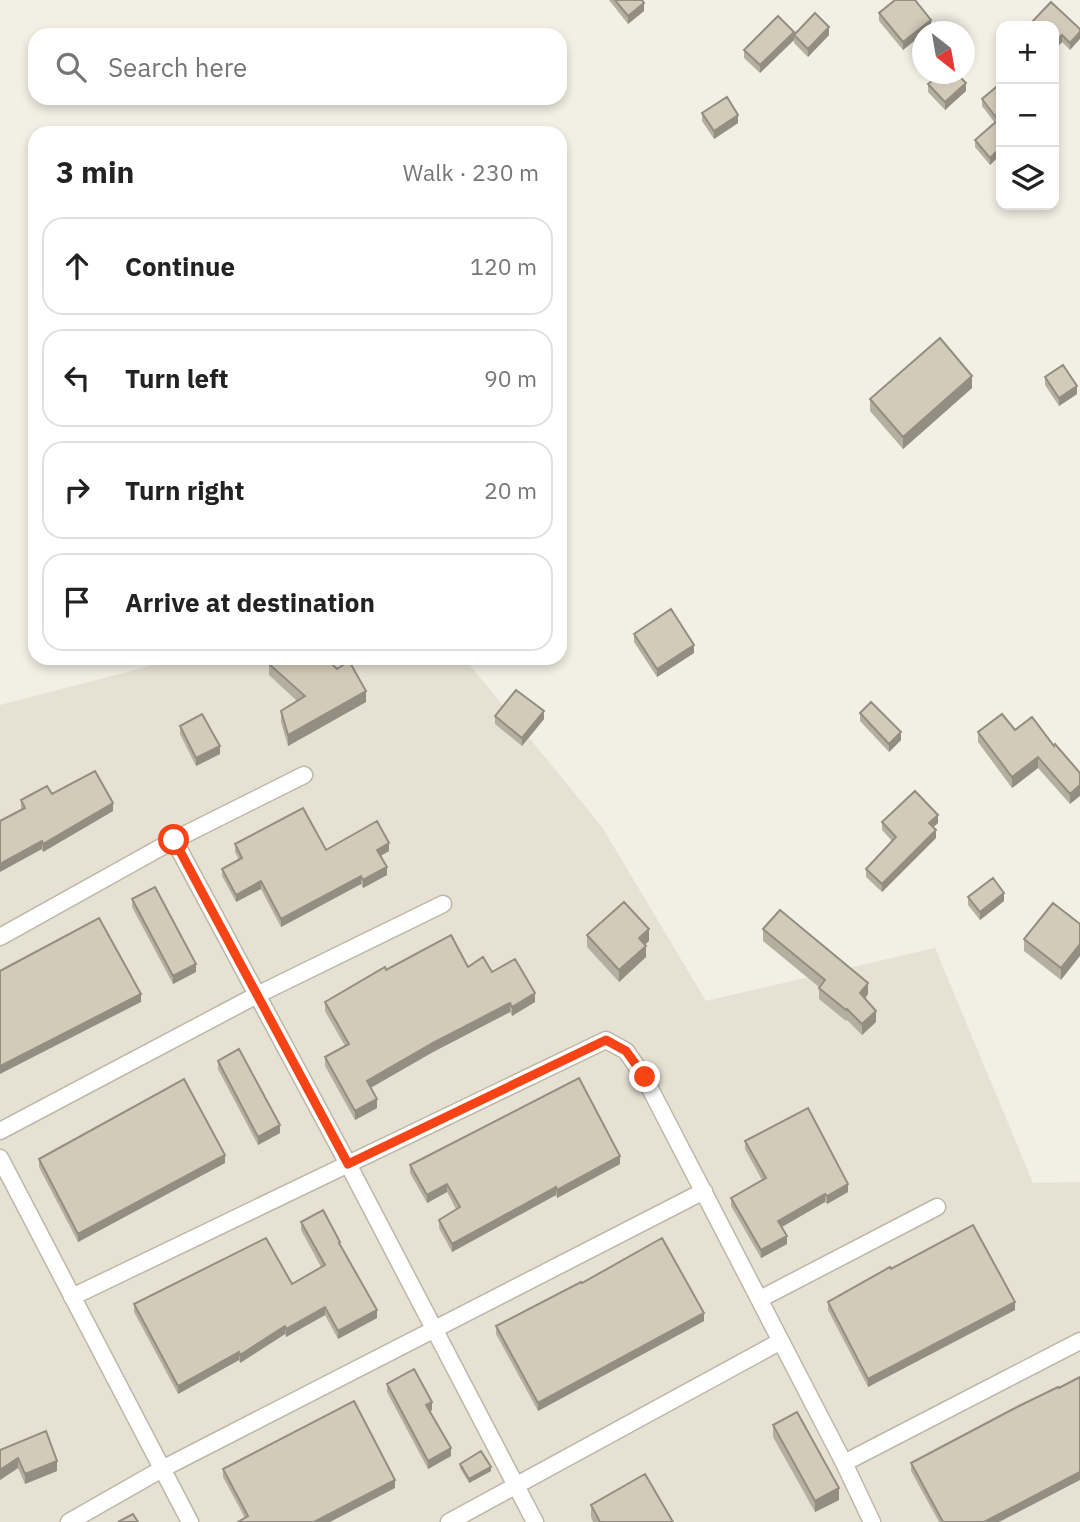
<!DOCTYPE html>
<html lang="en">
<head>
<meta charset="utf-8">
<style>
	:root { --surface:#fff; --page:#f2f2f2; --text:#222; --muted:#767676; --line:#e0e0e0 }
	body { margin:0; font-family:"IBM Plex Sans",sans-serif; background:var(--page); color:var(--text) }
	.controls { position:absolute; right:21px; top:21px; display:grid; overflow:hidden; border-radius:14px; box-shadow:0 4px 10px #0003 }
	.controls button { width:63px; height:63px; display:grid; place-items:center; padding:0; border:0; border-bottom:2px solid var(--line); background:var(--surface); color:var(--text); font:35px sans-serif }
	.compass { position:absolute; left:912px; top:21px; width:63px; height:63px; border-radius:50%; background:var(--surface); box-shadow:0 4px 10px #0003; rotate:149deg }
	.stop { position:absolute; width:21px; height:21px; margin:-16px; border:5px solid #f74416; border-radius:50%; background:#fff }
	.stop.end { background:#f74416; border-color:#fff; box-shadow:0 2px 7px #0008 }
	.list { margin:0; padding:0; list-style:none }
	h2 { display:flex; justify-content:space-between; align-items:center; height:91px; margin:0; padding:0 28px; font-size:30px }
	h2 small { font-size:23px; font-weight:400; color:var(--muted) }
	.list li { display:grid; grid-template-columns:46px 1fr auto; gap:21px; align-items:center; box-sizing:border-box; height:98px; margin:0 14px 14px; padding:0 14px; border:2px solid var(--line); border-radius:21px }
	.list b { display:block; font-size:26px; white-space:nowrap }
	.list em { font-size:23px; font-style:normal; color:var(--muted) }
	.icon { flex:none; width:38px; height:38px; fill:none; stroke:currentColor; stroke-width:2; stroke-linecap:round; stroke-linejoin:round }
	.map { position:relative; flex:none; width:1080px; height:1522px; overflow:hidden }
	.search { position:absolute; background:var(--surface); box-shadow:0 4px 10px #0003; left:28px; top:28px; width:539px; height:77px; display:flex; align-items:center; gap:18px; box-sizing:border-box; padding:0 24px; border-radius:21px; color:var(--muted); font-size:26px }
	.panel { position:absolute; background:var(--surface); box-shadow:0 4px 10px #0003; left:28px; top:126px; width:539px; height:539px; border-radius:21px }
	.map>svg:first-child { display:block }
</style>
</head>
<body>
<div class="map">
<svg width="1080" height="1522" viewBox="0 0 1080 1522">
	<rect width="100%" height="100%" fill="#f2efe4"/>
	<path fill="#e6e1d2" d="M181,658h283l138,169 104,174 229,-53 98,235 47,-1v340h-1080v-817z"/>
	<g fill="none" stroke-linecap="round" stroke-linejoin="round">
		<defs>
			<path id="minor" d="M174,840l130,-65
				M0,937l174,-97 174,324 187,358
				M0,1131l257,-136 186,-91
				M0,1158l190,364
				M72,1297l534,-257 20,11 18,26 200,386 28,59
				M760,1299l177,-92
				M844,1463l236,-122
				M69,1522l93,-53 542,-278
				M449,1522l332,-181"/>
		</defs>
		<use href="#minor" stroke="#bdb7a7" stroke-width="19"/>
		<use href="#minor" stroke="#fff" stroke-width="16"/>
	</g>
	<path fill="#b5afa0" d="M609,0h33l2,11 -16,13z
		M879,13l52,15 -28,22 -24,-29z
		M1030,24l50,5 -10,21 -8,-8 -8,9v-25h-24z
		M794,34l35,1 -21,22 -14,-14v-3l-34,33 -16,-15v-8z
		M1001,83v71l-11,11 -15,-18v-7l20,-17 -13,-17v-7z
		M928,84l38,7 -21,19 -17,-18z
		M702,113l36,10 -24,16 -12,-18z
		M1045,377l32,17 -18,12 -14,-21z
		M972,388l-69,61 -33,-38v-12z
		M634,634l60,19 -37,24 -23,-35z
		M269,664l97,38 -78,44 -7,-24v-11l16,-10 -28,-26z
		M860,713l41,27 -12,12 -29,-31z
		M495,716l49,3 -22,27 -27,-22z
		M180,726l40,28 -24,12 -16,-32z
		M1015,730l39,16 26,27 -10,31 -32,-36 -26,20 -34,-46v-10z
		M52,794l61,17 -70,41 -22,-44v-8z
		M882,822l56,1 -5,4 3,11 -54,54 -16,-15v-8l26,-28 -10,-11z
		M235,844l91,6 63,1 -9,5 7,19 -24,13 -2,-4 -80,43 -20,-38 -25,13 -14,-26v-7l17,-9 -4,-8z
		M968,897l36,4 -24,19 -12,-15z
		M132,899l64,73 -23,12 -41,-77z
		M1080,924l-19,56 -37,-29v-12z
		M763,929l105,65 -3,5 11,23 -14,13 -15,-15 -1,1 -27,-22v-12l-56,-46z
		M587,935l62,6 -4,3 1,13 -27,25 -32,-35z
		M468,967l67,35 -23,14 -2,-4 -77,40 -63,36 7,20 -22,12 -30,-54v-9l20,-11 -20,-35v-9l61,-32z
		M218,1061l62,72 -22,12 -40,-76z
		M745,1141l103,51 -21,12 -2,-2 -43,25 5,17 -26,14 -30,-52v-8l31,-18 -17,-31z
		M39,1159l186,4 -147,79 -39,-75z
		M620,1164l-63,34 -1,-3 -104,57 -13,-24v-8l17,-11 -9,-17 -20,11 -17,-30v-8z
		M301,1222l39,24 37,72 -39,21 -13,-24 -39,22 -1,-3 -45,29 -1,-3 -61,34 -44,-82v-8l158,-20 29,-17 -20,-37z
		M891,1269l124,41 -147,77 -40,-77v-8z
		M582,1283l122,38 -166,90 -42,-77v-8z
		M387,1384l45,26 -2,1 21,45 -23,13 -41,-77z
		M773,1425l66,75 -24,12 -42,-75z
		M0,1450l57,21 -32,13 -7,-16 -18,12z
		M911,1463l88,59h-60l-28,-51z
		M460,1464l31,7 -22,12 -9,-15z
		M223,1469l172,19 -150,30 -22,-41z
		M591,1505l82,17h-80l-2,-5z"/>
	<path fill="#948e82" d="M644,3v8l-16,13v-8z
		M931,20v8l-5,4h-4v2l-19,16v-8z
		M829,27v8l-21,22v-8z
		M794,32v8l-34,33v-8z
		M1080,32v7l-10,11v-7z
		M1062,35v7l-8,9v-7z
		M966,83v8l-21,19v-8z
		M738,115v8l-24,16v-8z
		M1001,147v7l-11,11v-7z
		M972,376v12l-69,61v-12z
		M1077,386v8l-18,12v-8z
		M694,645v8l-37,24v-8z
		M366,691v11l-78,44v-11z
		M544,711v8l-22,27v-8z
		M901,732v8l-12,12v-8z
		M220,746v8l-24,12v-8z
		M1038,757v11l-26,20v-11z
		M1080,785v11l-10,8v-10z
		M113,803v8l-70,41v-8z
		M938,815v8l-9,8v-8z
		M936,830v8l-54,54v-8z
		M42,841v8l-42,23v-8z
		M389,843v8l-12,7v-8z
		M387,867v8l-24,13v-8z
		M361,876v8l-80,43v-8z
		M261,881v8l-25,13v-7z
		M1004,893v8l-24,19v-8z
		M649,929v12l-10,9v-12z
		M1080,944v12l-19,24v-12z
		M646,946v11l-27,25v-12z
		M196,964v8l-23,12v-8z
		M868,983v11l-8,11v-12z
		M535,993v9l-23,14v-9z
		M141,994v8l-141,72v-8z
		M510,1003v9l-77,40 -66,38v-9l66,-38z
		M876,1011v11l-14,13v-11z
		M377,1099v9l-22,12v-9z
		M280,1125v8l-22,12v-8z
		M225,1155v8l-147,79v-8z
		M620,1156v8l-63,34v-8z
		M447,1184v8l-20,11v-8z
		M848,1184v8l-21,12v-8z
		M556,1187v8l-104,57v-8z
		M825,1194v8l-47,27v-8z
		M787,1236v8l-26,14v-8z
		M1015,1302v8l-147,77v-8z
		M325,1307v8l-39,22v-8z
		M377,1310v8l-39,21v-8z
		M704,1313v8l-166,90v-8z
		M285,1326v8l-45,29v-8z
		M239,1352v8l-61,34v-8z
		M432,1402v8l-6,3v-8z
		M451,1448v8l-23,13v-8z
		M18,1458v10l-18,12v-10z
		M57,1461v10l-32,13v-10z
		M491,1467v4l-22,12v-4z
		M1080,1472v8l-81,42h-15z
		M395,1480v8l-65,34h-16z
		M839,1488v12l-24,12v-11z"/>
	<path fill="#d3cbba" stroke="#948e82" stroke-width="2" d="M615,0h27l2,3 -16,13z
		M895,0h20l16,20 -28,22 -24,-29z
		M1051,2l29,27v3l-10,11 -8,-8 -8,9v-18h-23l-1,-2z
		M815,13l14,14 -21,22 -14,-14z
		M778,16l16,16 -34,33 -16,-15z
		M940,74h17l9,9 -21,19 -17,-18z
		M1001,83v64l-11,11 -15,-18 23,-20 -16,-21z
		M727,97l11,18 -24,16 -12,-18z
		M940,338l32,38 -69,61 -33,-38z
		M1063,365l14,21 -18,12 -14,-21z
		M671,609l23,36 -37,24 -23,-35z
		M275,658h51l11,11 12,-8 17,30 -78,44 -7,-24 24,-15 -36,-32z
		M516,690l28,21 -22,27 -27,-22z
		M871,702l30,30 -12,12 -29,-31z
		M202,714l18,32 -24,12 -16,-32z
		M1002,714l13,16 17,-13 22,29 1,-2 25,29v12l-10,9 -32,-37 -26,20 -34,-45z
		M95,771l18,32 -70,41 -1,-3 -42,23v-43l25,-13 -4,-8 26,-14 5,8z
		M915,791l23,24 -9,8 7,7 -54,54 -16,-15 30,-32 -14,-15z
		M303,808l23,42 51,-29 12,22 -12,7 10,17 -24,13 -2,-4 -80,43 -20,-38 -25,14 -14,-26 20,-11 -7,-14z
		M993,878l11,15 -24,19 -12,-15z
		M155,887l41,77 -23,12 -41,-77z
		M624,902l25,27 -10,9 7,8 -27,24 -32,-35z
		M1053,903l27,21v20l-19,24 -37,-29z
		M780,910l88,73 -8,10 16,18 -14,13 -15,-15 -1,1 -27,-22 6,-8 -62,-51z
		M99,918l42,76 -141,72v-95z
		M451,935l17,32 15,-10 9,15 23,-13 20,34 -23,14 -2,-4 -77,40 -66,38 10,18 -22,12 -30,-54 24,-13 -24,-42 60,-35 1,3z
		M239,1049l41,76 -22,12 -40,-76z
		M579,1078l41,78 -63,34 -1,-3 -104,57 -13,-24 21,-13 -13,-23 -20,11 -17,-30z
		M184,1079l41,76 -147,79 -39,-75z
		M808,1108l40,76 -21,12 -2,-2 -47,27 9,15 -26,14 -30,-52 35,-20 -21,-37z
		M323,1210l17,32 -1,1 38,67 -39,21 -13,-24 -39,22 -1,-3 -45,29 -1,-3 -61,34 -44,-82 132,-66 26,46 33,-19 -24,-43z
		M973,1225l42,77 -147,77 -40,-77 62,-35 1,2z
		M662,1238l42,75 -166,90 -42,-77 85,-44 1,1z
		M414,1369l18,33 -6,3 25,43 -23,13 -41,-77z
		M1080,1377v95l-96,50h-41l-32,-59 106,-56 41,-20 1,1z
		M354,1401l41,79 -81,42h-76l10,-6 -25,-47z
		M797,1412l42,76 -24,13 -42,-76z
		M46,1431l11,30 -32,13 -7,-16 -18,12v-20z
		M481,1451l10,16 -22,12 -9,-15z
		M645,1474l28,48h-73l-9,-17z
		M133,1514l5,8h-20z"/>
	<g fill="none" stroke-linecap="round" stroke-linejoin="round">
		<path stroke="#f74416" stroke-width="9" d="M174,840l174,324 258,-124 20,11 19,26"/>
	</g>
</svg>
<div class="controls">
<button>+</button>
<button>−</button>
<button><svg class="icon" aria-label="layers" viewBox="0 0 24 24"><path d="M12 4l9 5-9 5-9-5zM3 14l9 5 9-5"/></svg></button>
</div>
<svg class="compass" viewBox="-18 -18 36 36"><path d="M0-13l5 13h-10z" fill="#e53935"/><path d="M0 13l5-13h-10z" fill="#767676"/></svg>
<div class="stop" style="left:174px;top:840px"></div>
<div class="stop end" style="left:645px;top:1077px"></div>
<div class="search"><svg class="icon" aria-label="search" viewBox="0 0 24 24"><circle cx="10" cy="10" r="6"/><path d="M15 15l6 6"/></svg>Search here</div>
<section class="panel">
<h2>3 min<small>Walk · 230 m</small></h2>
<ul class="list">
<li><svg class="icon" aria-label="ahead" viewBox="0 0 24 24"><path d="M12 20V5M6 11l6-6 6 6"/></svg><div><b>Continue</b></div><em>120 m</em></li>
<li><svg class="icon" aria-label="left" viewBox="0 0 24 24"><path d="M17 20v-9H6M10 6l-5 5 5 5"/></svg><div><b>Turn left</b></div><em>90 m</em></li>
<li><svg class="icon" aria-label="right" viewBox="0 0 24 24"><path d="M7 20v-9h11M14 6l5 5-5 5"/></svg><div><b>Turn right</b></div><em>20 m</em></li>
<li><svg class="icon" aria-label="arrive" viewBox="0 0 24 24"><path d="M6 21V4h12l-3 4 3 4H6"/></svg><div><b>Arrive at destination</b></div></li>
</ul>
</section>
</div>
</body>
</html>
